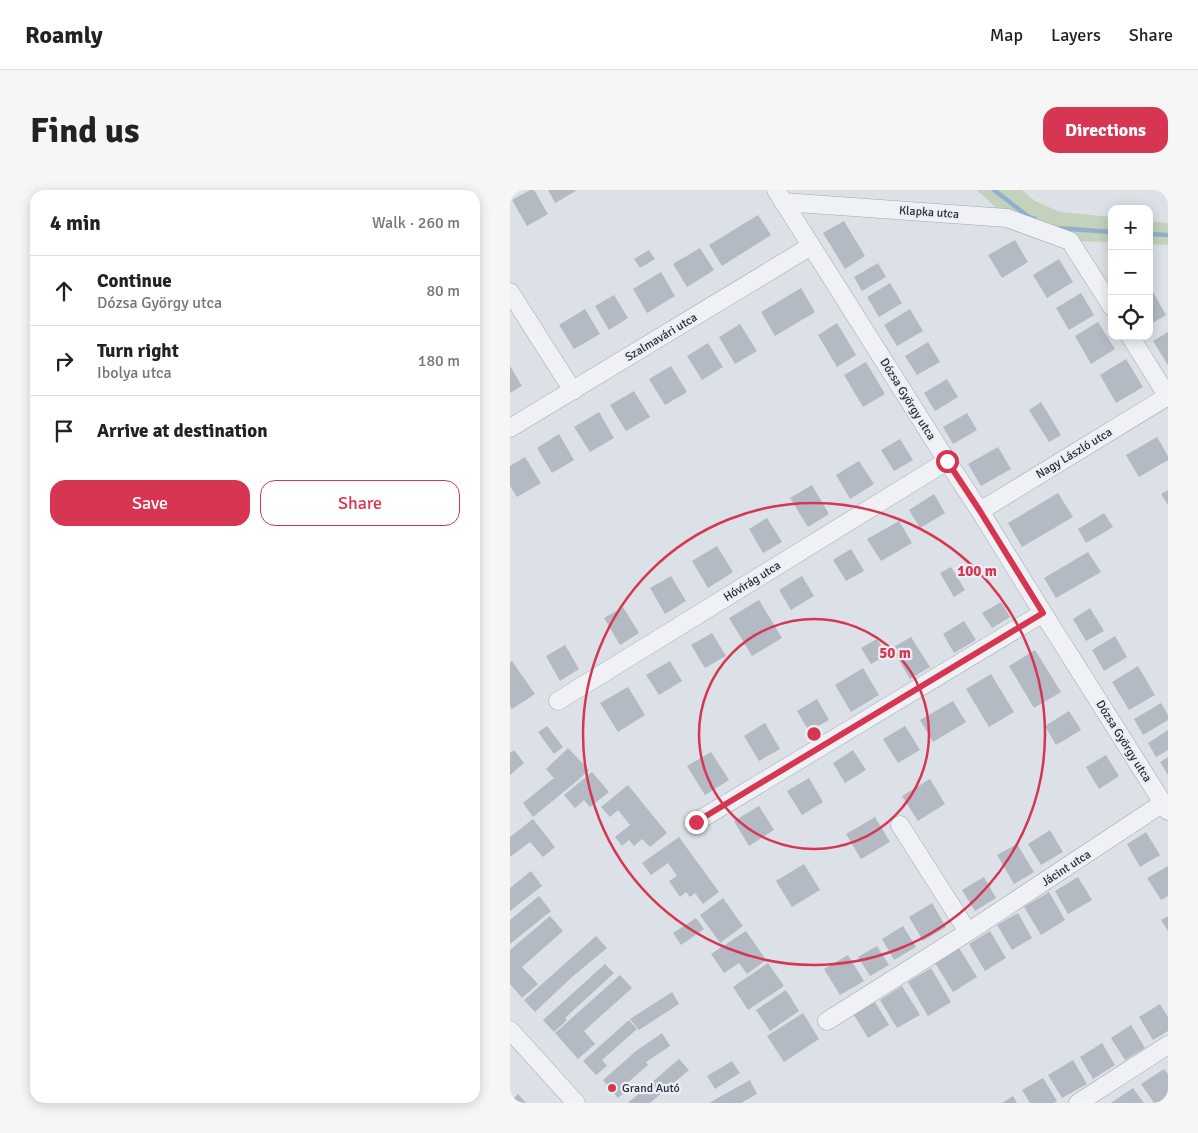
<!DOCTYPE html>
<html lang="en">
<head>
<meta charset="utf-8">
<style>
	:root { --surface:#fff; --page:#f6f6f6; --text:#222; --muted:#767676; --line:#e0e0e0; --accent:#d73653 }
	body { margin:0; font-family:Signika,sans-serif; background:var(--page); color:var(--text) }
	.controls { position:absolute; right:15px; top:15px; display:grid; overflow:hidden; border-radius:10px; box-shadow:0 2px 12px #0003 }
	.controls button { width:45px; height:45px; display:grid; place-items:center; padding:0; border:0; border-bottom:1px solid var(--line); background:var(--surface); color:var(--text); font:25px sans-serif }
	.stop { position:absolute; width:15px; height:15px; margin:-11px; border:4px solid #d73653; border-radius:50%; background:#fff }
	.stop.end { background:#d73653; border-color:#fff; box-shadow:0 1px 5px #0008 }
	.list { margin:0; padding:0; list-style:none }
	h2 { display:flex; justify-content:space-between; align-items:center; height:65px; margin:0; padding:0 20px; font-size:21px }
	h2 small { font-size:16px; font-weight:400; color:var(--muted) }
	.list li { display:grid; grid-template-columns:32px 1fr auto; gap:15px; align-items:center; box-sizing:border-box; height:70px; padding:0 20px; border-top:1px solid var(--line) }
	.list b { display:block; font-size:19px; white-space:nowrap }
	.list p { margin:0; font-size:16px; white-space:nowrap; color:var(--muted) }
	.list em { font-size:16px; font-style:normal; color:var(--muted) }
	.actions { display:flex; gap:10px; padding:15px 20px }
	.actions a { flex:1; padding:11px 0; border:1px solid var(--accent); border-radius:15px; text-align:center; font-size:18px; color:var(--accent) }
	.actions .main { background:var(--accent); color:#fff }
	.icon { flex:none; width:28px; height:28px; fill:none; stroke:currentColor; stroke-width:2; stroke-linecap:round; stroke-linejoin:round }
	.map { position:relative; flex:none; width:658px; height:913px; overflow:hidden; border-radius:15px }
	header { display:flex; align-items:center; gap:30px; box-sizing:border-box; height:70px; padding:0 25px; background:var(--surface); border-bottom:1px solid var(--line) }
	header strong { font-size:24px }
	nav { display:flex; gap:28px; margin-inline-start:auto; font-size:18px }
	.intro { display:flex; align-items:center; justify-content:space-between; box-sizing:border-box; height:120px; padding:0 30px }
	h1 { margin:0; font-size:35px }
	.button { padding:12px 22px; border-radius:15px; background:var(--accent); color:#fff; font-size:18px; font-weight:700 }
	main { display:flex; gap:30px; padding:0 30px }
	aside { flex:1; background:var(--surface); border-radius:15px; box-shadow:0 2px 12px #0003 }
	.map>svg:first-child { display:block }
</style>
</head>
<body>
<header>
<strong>Roamly</strong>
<nav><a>Map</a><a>Layers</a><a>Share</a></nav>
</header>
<div class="intro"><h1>Find us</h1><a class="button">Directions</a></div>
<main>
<aside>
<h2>4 min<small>Walk · 260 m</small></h2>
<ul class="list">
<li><svg class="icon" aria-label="ahead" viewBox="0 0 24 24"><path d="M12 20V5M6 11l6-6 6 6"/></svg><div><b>Continue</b><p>Dózsa György utca</p></div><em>80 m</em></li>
<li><svg class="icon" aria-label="right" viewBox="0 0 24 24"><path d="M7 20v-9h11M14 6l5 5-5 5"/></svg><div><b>Turn right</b><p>Ibolya utca</p></div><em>180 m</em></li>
<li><svg class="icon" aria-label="arrive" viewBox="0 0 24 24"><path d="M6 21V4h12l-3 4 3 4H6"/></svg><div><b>Arrive at destination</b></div></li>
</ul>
<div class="actions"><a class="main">Save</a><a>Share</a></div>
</aside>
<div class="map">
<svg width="658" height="913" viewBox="0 0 658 913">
	<rect width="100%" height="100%" fill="#dce1e7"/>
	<path fill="#c2d2bc" d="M467,0h45l13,11 25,11 52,5v25l-42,-1 -63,-23z
		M639,31l19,2v22l-19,-1z"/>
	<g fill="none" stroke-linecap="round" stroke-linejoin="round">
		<path stroke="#93b0ca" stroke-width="4.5" d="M484,0l35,27 6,2
			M546,38l56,4
			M639,44l19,1"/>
	</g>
	<path fill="#b3bac4" d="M20,0h4l14,24 -21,12 -15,-26z
		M38,0h27l1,1 -21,12z
		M248,25l13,20 -49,31 -13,-21z
		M334,31l21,35 -20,13 -22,-36z
		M505,50l13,22 -26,16 -14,-23z
		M190,58l14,22 -27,17 -14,-23z
		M139,60l6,9 -15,9 -6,-9z
		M549,69l14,23 -26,16 -14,-23z
		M368,73l8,14 -24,14 -8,-14z
		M151,82l14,24 -28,17 -14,-24z
		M380,93l12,20 -23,14 -12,-20z
		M291,98l14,24 -40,24 -14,-24z
		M643,102l13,23 -17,10v-31z
		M571,103l13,22 -25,15 -13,-22z
		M104,105l14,23 -19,12 -14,-24z
		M75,119l15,25 -26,15 -15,-24z
		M400,119l13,22 -26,15 -13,-21z
		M588,132l17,27 -24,15 -16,-28z
		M327,133l19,32 -19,12 -19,-32z
		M230,134l17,27 -22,13 -16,-27z
		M658,142v33l-15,-24z
		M418,152l12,20 -23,13 -12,-19z
		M198,153l15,24 -21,13 -15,-24z
		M616,169l17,28 -27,16 -16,-28z
		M356,172l19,32 -22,13 -19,-32z
		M0,176l12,20 -12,7z
		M161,176l16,26 -22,13 -16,-26z
		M437,189l11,18 -23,14 -11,-18z
		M124,201l16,26 -24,14 -16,-26z
		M531,212l20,33 -12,7 -20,-32z
		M89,222l15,26 -24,14 -16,-25z
		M457,223l10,17 -24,14 -10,-17z
		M49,244l15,26 -22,13 -15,-25z
		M647,247l11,19v4l-29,17 -13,-22z
		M390,249l13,21 -19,11 -13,-21z
		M488,257l13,22 -30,17 -13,-22z
		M15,267l16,26 -24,14 -7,-11v-20z
		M349,271l15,23 -24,15 -14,-24z
		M302,295l17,29 -21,13 -18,-29z
		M658,300v15l-7,-11z
		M548,303l15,24 -51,30 -14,-24z
		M424,304l11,19 -25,15 -11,-18z
		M594,323l9,14 -27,16 -8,-14z
		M257,328l15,24 -19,11 -14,-24z
		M389,331l13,22 -31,18 -14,-22z
		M207,356l16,26 -25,16 -16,-27z
		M341,359l13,22 -18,10 -13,-21z
		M578,362l13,20 -45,26 -12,-20z
		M441,377l14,23 -11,7 -14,-24z
		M161,386l15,25 -21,13 -15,-26z
		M292,386l12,20 -23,14 -12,-20z
		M249,410l23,38 -30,18 -23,-38z
		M491,412l9,15 -18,11 -10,-15z
		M113,417l16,26 -19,12 -16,-27z
		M580,418l14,23 -18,10 -13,-22z
		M454,431l12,19 -22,13 -11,-19z
		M202,443l14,23 -21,12 -14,-23z
		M605,446l12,21 -23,14 -12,-21z
		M401,447l19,30 -20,12 -18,-31z
		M367,449l10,16 -16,9 -10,-16z
		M55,455l14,24 -19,12 -14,-25z
		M525,460l26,42 -27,16 -25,-42z
		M2,471l23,33 -23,15 -2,-3v-44z
		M160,471l12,20 -23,14 -13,-20z
		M628,476l17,29 -26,15 -17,-28z
		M353,478l16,27 -28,17 -16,-27z
		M481,484l23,38 -25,15 -23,-38z
		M118,497l17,28 -27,17 -18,-29z
		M307,509l12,21 -20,11 -12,-20z
		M443,511l13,21 -33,20 -13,-22z
		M651,513l7,12v5l-25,15 -9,-16z
		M559,521l12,19 -25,15 -11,-19z
		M255,533l15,26 -21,12 -15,-25z
		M37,536l16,21 -9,7 -16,-22z
		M395,536l15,24 -22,13 -15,-24z
		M658,540v20l-12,7 -8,-14z
		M58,558l21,22 -12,11 -44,36 -10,-14 31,-25 -8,-9z
		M4,560l10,13 -14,12v-22z
		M343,560l13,20 -21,13 -12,-20z
		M201,562l18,28 -24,15 -18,-29z
		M596,565l13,21 -20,13 -13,-22z
		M658,567v18l-8,-13z
		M82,582l17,20 -19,15 -6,-7 -9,8 -11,-13z
		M299,588l14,24 -21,13 -15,-24z
		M420,589l15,25 -27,17 -16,-25z
		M118,595l39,48 -17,14 -8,-8 -8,7 -5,-6 -7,6 -7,-9 15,-12 -12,-15 -8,7 -9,-10z
		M249,616l15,24 -25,16 -15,-25z
		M365,627l15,25 -29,17 -15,-25z
		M23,629l22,28 -12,10 -13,-15 -20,15v-20z
		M540,640l13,22 -22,13 -13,-21z
		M636,642l14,23 -20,12 -13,-23z
		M169,647l40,55 -16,12 -8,-11 -5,4 -4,-5 -6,5 -11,-16 8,-5 -9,-13 -17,12 -9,-12z
		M507,654l17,28 -20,12 -17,-29z
		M294,674l16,26 -28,17 -16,-26z
		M658,676v30l-7,4 -14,-22z
		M21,681l11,15 -32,25v-23z
		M474,687l12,21 -21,13 -13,-21z
		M568,687l14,23 -24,14 -13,-23z
		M539,702l16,28 -24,15 -17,-28z
		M29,706l12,15 -41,33v-24z
		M213,708l20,28 -23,17 -20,-28z
		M422,713l14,24 -23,14 -14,-24z
		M508,723l14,25 -20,12 -15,-25z
		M40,726l13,15 -41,36 16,17 -16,14 -12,-14v-34z
		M658,726v15l-7,-11z
		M186,728l8,11 -23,16 -8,-12z
		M393,736l13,21 -22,13 -12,-21z
		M236,741l20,29 -19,14 -8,-11 -15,10 -13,-19z
		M480,741l16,27 -21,13 -16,-27z
		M86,746l11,12 -35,29 -37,35 -11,-12z
		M367,756l12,19 -19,11 -12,-19z
		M449,758l18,29 -24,15 -18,-29z
		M338,765l16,26 -24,14 -16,-26z
		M258,773l16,23 -36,24 -15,-23z
		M95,774l9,9 -49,45 2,2 -13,12 -11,-12z
		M421,778l20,34 -23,14 -20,-34z
		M110,785l12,13 -48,43 11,13 -17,15 -23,-26z
		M392,796l18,29 -23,13 -17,-28z
		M276,800l13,21 -29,20 -14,-21z
		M162,802l7,12 -40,26 -9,-11z
		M365,812l14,23 -21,13 -14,-23z
		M650,814l8,13v14l-15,9 -14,-23z
		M293,823l16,26 -35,23 -17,-26z
		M119,830l8,9 -35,31 5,6 -11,9 -13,-14z
		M621,835l14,23 -20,12 -14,-22z
		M152,843l8,13 -24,16 2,3 -23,20 3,4 -10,9 -15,-18 33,-29z
		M592,853l13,22 -22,14 -13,-22z
		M169,869l10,11 -39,33h-22z
		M563,870l14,24 -25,14 -14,-23z
		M222,871l8,12 -25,16 -8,-13z
		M654,879l4,5v29h-14l-13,-19z
		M533,888l14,23 -3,2h-24l-8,-13z
		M240,890l7,14 -16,9h-32z
		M623,898l11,15h-33z
		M8,904l8,9h-16v-1z
		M503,906l4,7h-15z"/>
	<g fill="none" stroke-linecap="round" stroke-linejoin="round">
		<defs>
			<path id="street" d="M266,0l171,271 33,50 63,102 125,198
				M273,12l224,16 63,23 42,66
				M0,102l63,99
				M620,146l38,61
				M0,238l301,-182
				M470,321l188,-115
				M48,511l389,-240
				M186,632l347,-209
				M390,635l68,107
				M317,831l141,-89 195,-129
				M0,840l66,73
				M568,913l90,-58"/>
		</defs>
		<use href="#street" stroke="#a1a8b1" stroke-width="19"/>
		<use href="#street" stroke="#eff1f5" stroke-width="18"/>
	</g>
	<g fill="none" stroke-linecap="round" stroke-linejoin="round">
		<path stroke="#d73653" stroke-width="6" d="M186,632l347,-209 -63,-102 -33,-50"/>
	</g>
	<g fill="none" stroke="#d73653" stroke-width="2.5">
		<circle cx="304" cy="544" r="115"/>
		<circle cx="304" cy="544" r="231"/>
	</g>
	<circle fill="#d73653" stroke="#ebeff5" stroke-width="2" cx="102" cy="898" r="5"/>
	<g text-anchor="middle" stroke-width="4.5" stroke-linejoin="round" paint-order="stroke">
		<g font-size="12" fill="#252f3e" stroke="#ebeff5">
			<text transform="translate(419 22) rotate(4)" y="4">Klapka utca</text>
			<text transform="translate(151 147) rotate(-31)" y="4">Szalmavári utca</text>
			<text transform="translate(398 209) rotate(58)" y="4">Dózsa György utca</text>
			<text transform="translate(564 263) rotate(-31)" y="4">Nagy László utca</text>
			<text transform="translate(242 391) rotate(-32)" y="4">Hóvirág utca</text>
			<text transform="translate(614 551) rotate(58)" y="4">Dózsa György utca</text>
			<text transform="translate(556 678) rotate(-33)" y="4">Jácint utca</text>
		</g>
		<g font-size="12" fill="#252f3e" stroke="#ebeff5" text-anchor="start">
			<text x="112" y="902">Grand Autó</text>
		</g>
	</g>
	<circle cx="304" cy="544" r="8" fill="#d73653" stroke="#ebeff5" stroke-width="2.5"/>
	<g font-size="15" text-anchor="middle" font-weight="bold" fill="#d73653" stroke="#ebeff5" stroke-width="4.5" stroke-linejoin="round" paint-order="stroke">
		<text x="467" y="386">100 m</text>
		<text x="385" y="468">50 m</text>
	</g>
</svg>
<div class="controls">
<button>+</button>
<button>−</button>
<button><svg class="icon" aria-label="locate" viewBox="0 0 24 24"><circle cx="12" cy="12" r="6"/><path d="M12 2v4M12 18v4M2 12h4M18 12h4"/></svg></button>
</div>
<div class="stop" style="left:437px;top:271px"></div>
<div class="stop end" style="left:186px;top:632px"></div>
</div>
</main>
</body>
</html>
